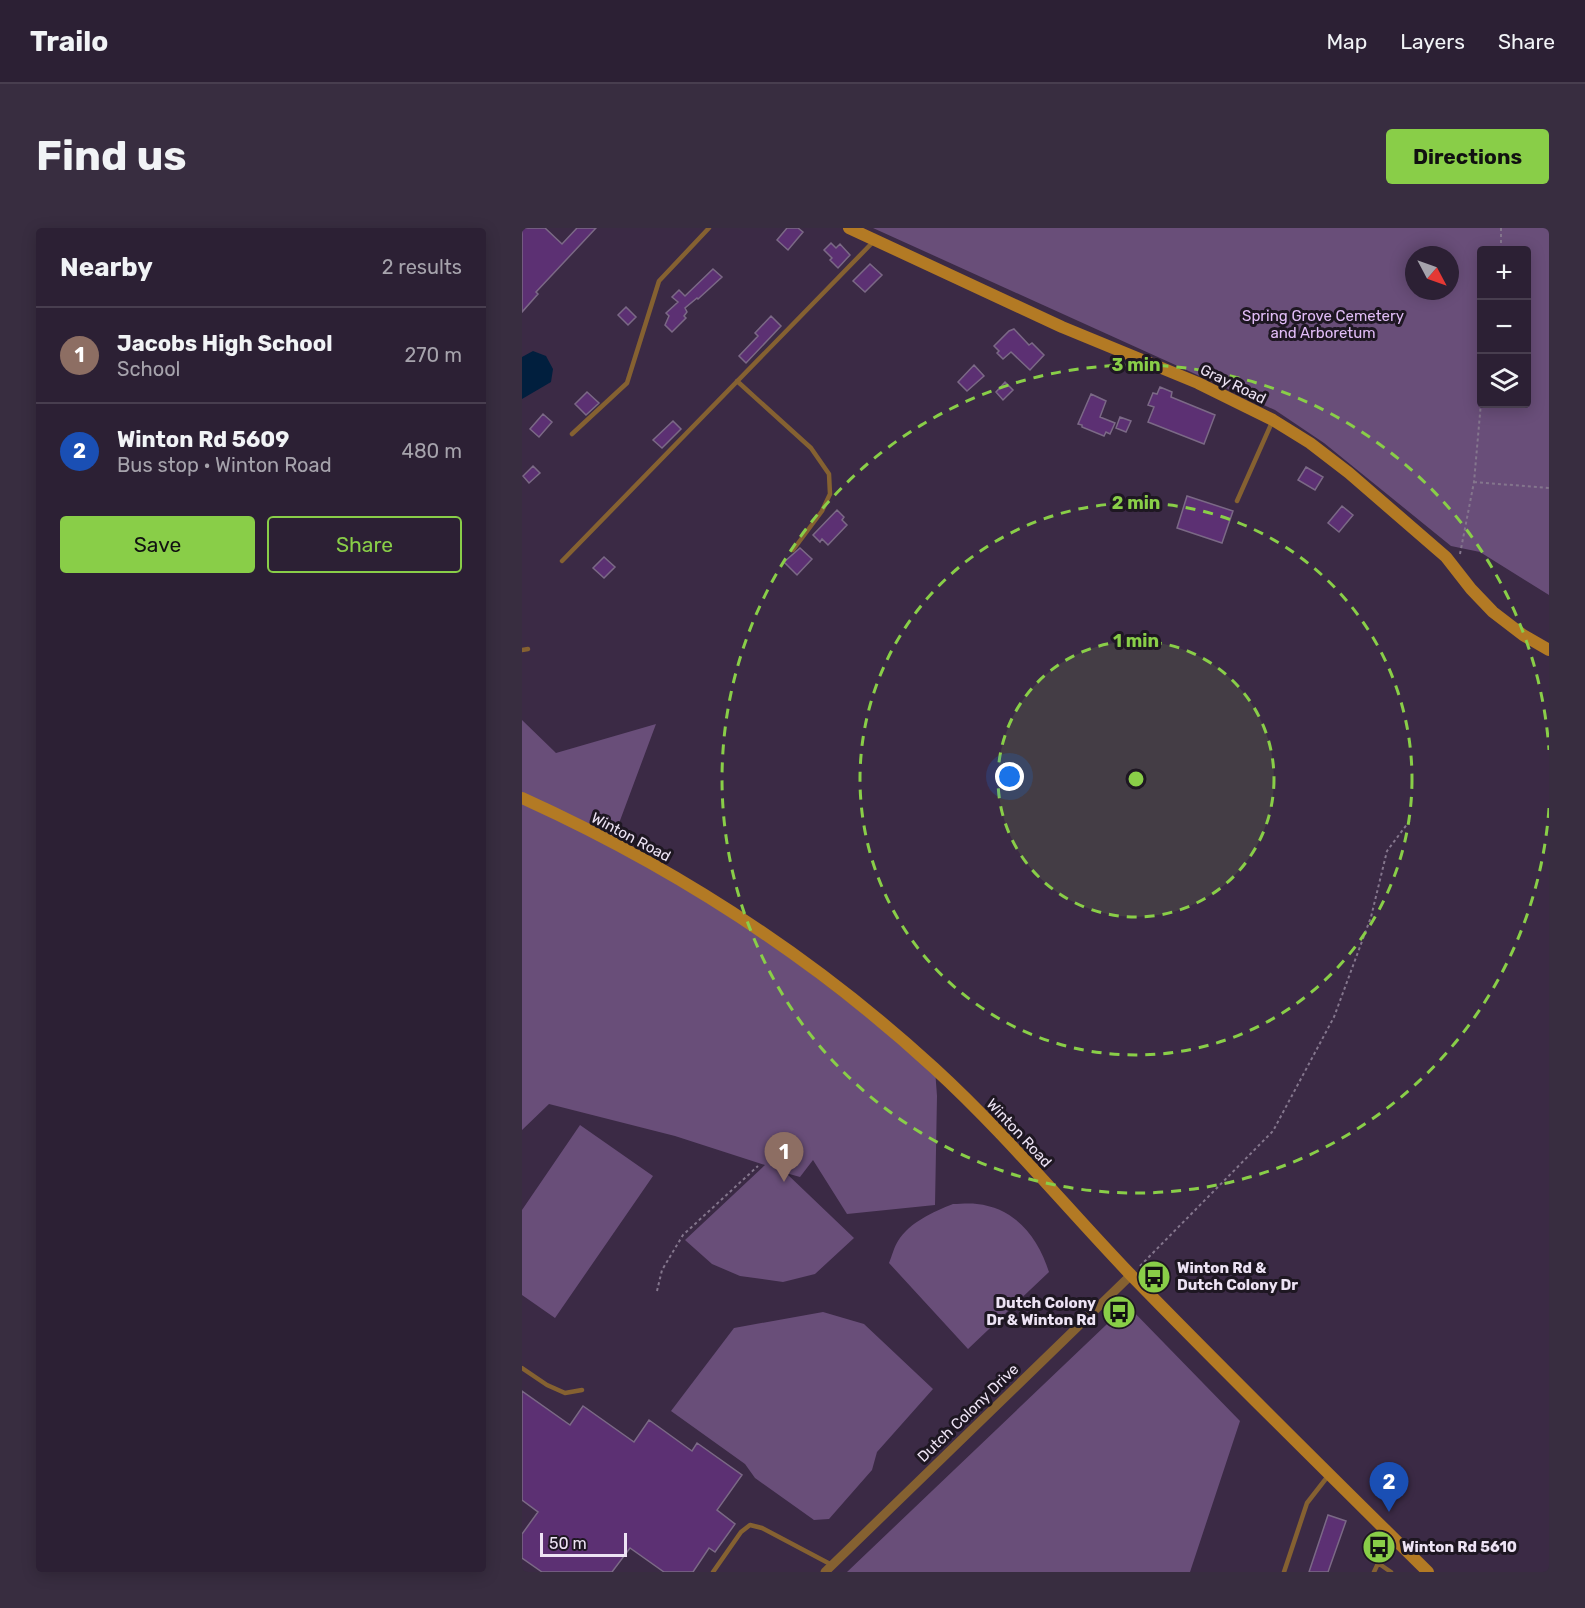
<!DOCTYPE html>
<html lang="en">
<head>
<meta charset="utf-8">
<style>
	:root { --surface:#2c2034; --page:#382d40; --text:#f1f3f6; --muted:#a6a3ac; --line:#483e4f; --accent:#89ce48 }
	body { margin:0; font-family:Rubik,sans-serif; background:var(--page); color:var(--text) }
	.controls { position:absolute; right:18px; top:18px; display:grid; overflow:hidden; border-radius:6px; box-shadow:0 3px 15px #0003 }
	.controls button { width:54px; height:54px; display:grid; place-items:center; padding:0; border:0; border-bottom:2px solid var(--line); background:var(--surface); color:var(--text); font:30px sans-serif }
	.compass { position:absolute; left:883px; top:18px; width:54px; height:54px; border-radius:50%; background:var(--surface); box-shadow:0 3px 15px #0003; rotate:131deg }
	.scale { position:absolute; left:18px; bottom:15px; width:87px; box-sizing:border-box; padding-left:6px; border:3px solid #ede3f4; border-top:0; font-size:16px; line-height:21px; white-space:nowrap; color:#ede3f4; -webkit-text-stroke:4px #1e1722; paint-order:stroke }
	.you { position:absolute; left:488px; top:549px; width:21px; height:21px; margin:-15px; border:4px solid #fff; border-radius:50%; background:#1a73e8; box-shadow:0 0 0 9px #1a73e833 }
	.badge { display:grid; place-items:center; width:39px; height:39px; border-radius:50%; background:var(--accent); color:#fff; font-size:20px; font-weight:700 }
	.pin { position:absolute; translate:-50% -50px; filter:drop-shadow(0 2px 3px #0008) }
	.pin::after { content:''; position:absolute; top:32px; width:21px; height:18px; background:inherit; clip-path:polygon(0 0,100% 0,50% 100%) }
	.list { margin:0; padding:0; list-style:none }
	h2 { display:flex; justify-content:space-between; align-items:center; height:78px; margin:0; padding:0 24px; font-size:26px }
	h2 small { font-size:20px; font-weight:400; color:var(--muted) }
	.list li { display:grid; grid-template-columns:39px 1fr auto; gap:18px; align-items:center; box-sizing:border-box; height:96px; padding:0 24px; border-top:2px solid var(--line) }
	.list b { display:block; font-size:22px; white-space:nowrap }
	.list p { margin:0; font-size:20px; white-space:nowrap; color:var(--muted) }
	.list em { font-size:20px; font-style:normal; color:var(--muted) }
	.actions { display:flex; gap:12px; padding:18px 24px }
	.actions a { flex:1; padding:14px 0; border:2px solid var(--accent); border-radius:6px; text-align:center; font-size:21px; color:var(--accent) }
	.actions .main { background:var(--accent); color:#111 }
	.icon { flex:none; width:33px; height:33px; fill:none; stroke:currentColor; stroke-width:2; stroke-linecap:round; stroke-linejoin:round }
	.map { position:relative; flex:none; width:1027px; height:1344px; overflow:hidden; border-radius:6px }
	header { display:flex; align-items:center; gap:36px; box-sizing:border-box; height:84px; padding:0 30px; background:var(--surface); border-bottom:2px solid var(--line) }
	header strong { font-size:28px }
	nav { display:flex; gap:33px; margin-inline-start:auto; font-size:21px }
	.intro { display:flex; align-items:center; justify-content:space-between; box-sizing:border-box; height:144px; padding:0 36px }
	h1 { margin:0; font-size:42px }
	.button { padding:15px 27px; border-radius:6px; background:var(--accent); color:#111; font-size:21px; font-weight:700 }
	main { display:flex; gap:36px; padding:0 36px }
	aside { flex:1; background:var(--surface); border-radius:6px; box-shadow:0 3px 15px #0003 }
	.map>svg:first-child { display:block }
</style>
</head>
<body>
<header>
<strong>Trailo</strong>
<nav><a>Map</a><a>Layers</a><a>Share</a></nav>
</header>
<div class="intro"><h1>Find us</h1><a class="button">Directions</a></div>
<main>
<aside>
<h2>Nearby<small>2 results</small></h2>
<ul class="list">
<li><span class="badge" style="background:#8d6e63">1</span><div><b>Jacobs High School</b><p>School</p></div><em>270 m</em></li>
<li><span class="badge" style="background:#1a4fb4">2</span><div><b>Winton Rd 5609</b><p>Bus stop · Winton Road</p></div><em>480 m</em></li>
</ul>
<div class="actions"><a class="main">Save</a><a>Share</a></div>
</aside>
<div class="map">
<svg width="1027" height="1344" viewBox="0 0 1027 1344">
	<rect width="100%" height="100%" fill="#3b2a45"/>
	<path fill="#694e79" fill-rule="evenodd" d="M351,0h676v367l-69,-43 -29,-6 -127,-103 -49,-33zM960,22h45v154h-45zM892,27h36v36h-36z
		M0,492l34,33 100,-29 -44,118 115,67 208,160 2,27 -2,109 -88,9 -34,-54 -13,17 -14,-4 68,65 -39,36 -32,8 -43,-6 -28,-12 -27,-24 80,-75 -90,-29 -126,-32 -27,26z
		M58,897l73,51 -98,142 -33,-23v-85z
		M431,976c7,0 16,-1 24,0 38,4 61,33 72,68l-81,77 -79,-86c3,-7 5,-16 9,-22 12,-19 35,-29 55,-37z
		M605,1077l113,116 -50,151h-343z
		M301,1084l41,12 69,65 -56,63 -5,18 -43,49 -15,1 -59,-42 -10,-14 -74,-53 63,-83z"/>
	<path fill="#011f3e" d="M11,123l13,5 7,13 -2,13 -29,17v-42z"/>
	<path fill="#5c3073" stroke="#7b6986" stroke-width="1.5" d="M0,0h23l17,16 15,-16h19l-60,64 2,2 -16,18z
		M265,0h11l5,4 -15,18 -11,-10z
		M309,15l5,5 4,-4 10,11 -12,13 -8,-8 2,-2 -8,-8z
		M348,36l12,11 -17,17 -12,-11z
		M191,41l9,8 -24,22 -1,-1 -12,10 2,4 -3,4 2,2 -14,14 -7,-7 4,-9 -3,-3 12,-11 -6,-5 7,-7 6,6z
		M104,79l10,10 -8,8 -10,-10z
		M249,88l10,10 -35,37 -7,-7 19,-20 -3,-3z
		M492,101l15,16 3,-2 12,12 -14,15 -19,-18 -8,7 -6,-6 2,-2 -5,-5 15,-15z
		M452,137l10,11 -17,15 -9,-9z
		M483,154l8,8 -10,10 -7,-8z
		M638,159l12,5 -1,5 44,18 -11,29 -56,-22 6,-15 -6,-2 5,-12 4,1z
		M65,164l12,11 -13,12 -11,-11z
		M569,166l15,7 -6,16 15,6 -5,11 -4,-2 -2,4 -22,-9v-2l-4,-1z
		M21,186l9,8 -13,15 -9,-8z
		M598,189l11,4 -5,11 -10,-4z
		M151,193l8,8 -19,19 -9,-8z
		M11,238l7,7 -11,10 -6,-7z
		M784,239l17,10 -8,13 -17,-10z
		M665,268l46,15 -11,32 -45,-15z
		M820,278l11,9 -14,17 -11,-9z
		M315,282l7,7 -2,3 5,5 -19,20 -6,-6 -2,3 -7,-7z
		M278,320l12,11 -15,16 -13,-13z
		M82,329l11,10 -11,11 -11,-10z
		M0,1163l48,34 13,-19 51,36 15,-22 43,31 5,-8 45,32 -25,35 18,14 -20,28 -6,-4 -16,24h-29l-34,-24 -18,24h-70l-20,-14v-24l16,-22 -16,-12z
		M806,1287l18,6 -18,51h-19z"/>
	<g fill="none" stroke-linecap="round" stroke-linejoin="round">
		<path stroke="#84768d" stroke-width="2" stroke-dasharray="3 3" stroke-linecap="butt" d="M979,0v22
			M952,254l75,6
			M938,326l14,-72 8,-91
			M618,1038l133,-135 61,-114 37,-100 16,-66 24,-32
			M135,1063l5,-21 21,-35 75,-69"/>
		<path stroke="#856131" stroke-width="4.5" d="M215,153l74,67 18,26 1,20 -8,17 -29,39
			M50,206l55,-51 32,-102 50,-53
			M715,273l36,-81
			M40,333l311,-319
			M0,422l6,-1
			M0,1140l25,17 18,8 17,-3
			M856,1335l13,9
			M191,1344l28,-40 9,-7 12,3 70,37
			M762,1344l23,-69 21,-27
			M852,1344l7,-15 14,-14"/>
		<path stroke="#856131" stroke-width="9" d="M303,1344l306,-297"/>
		<path stroke="#b37a24" stroke-width="12" d="M327,0l213,99 136,56 75,37 37,23 39,30 97,84 25,32 22,23 30,23 26,15
			M0,570c150,68 291,159 412,270 70,64 130,137 195,205 98,101 199,200 299,299"/>
	</g>
	<circle cx="614" cy="551" r="138" fill="#89ce48" fill-opacity=".12"/>
	<g fill="none" stroke="#89ce48" stroke-width="3" stroke-dasharray="10 8">
		<circle cx="614" cy="551" r="138"/>
		<circle cx="614" cy="551" r="276"/>
		<path d="M1027 580A414 414 0 1 1 1027 522"/>
	</g>
	<defs>
		<symbol id="bus-disc" viewBox="-11 -11 22 22"><circle r="9.5" fill="#89ce48" stroke="#1e1722"/><path d="M-5-6H5V4H4V6H2V4H-2V6H-4V4H-5ZM-3.5-4V0h7V-4ZM-3.5 1.2v1.5H-2V1.2ZM2 1.2v1.5H3.5V1.2Z" fill="#111"/></symbol>
	</defs>
	<g fill-rule="evenodd">
		<use href="#bus-disc" x="613" y="1030" width="38" height="38"/>
		<use href="#bus-disc" x="578" y="1065" width="38" height="38"/>
		<use href="#bus-disc" x="838" y="1300" width="38" height="38"/>
	</g>
	<g text-anchor="middle" stroke-width="6" stroke-linejoin="round" paint-order="stroke">
		<g font-size="15" fill="#e1bdf7" stroke="#1e1722">
			<text x="801" y="93">Spring Grove Cemetery<tspan x="801" dy="17">and Arboretum</tspan></text>
		</g>
		<g font-size="15" fill="#ede3f4" stroke="#1e1722">
			<text transform="translate(711 156) rotate(26)" y="5">Gray Road</text>
			<text transform="translate(109 609) rotate(28)" y="5">Winton Road</text>
			<text transform="translate(497 905) rotate(47)" y="5">Winton Road</text>
			<text transform="translate(446 1185) rotate(-44)" y="5">Dutch Colony Drive</text>
		</g>
		<g font-size="15" font-weight="bold" fill="#ede3f4" stroke="#1e1722" text-anchor="start">
			<text x="655" y="1045">Winton Rd &amp;<tspan x="655" dy="17">Dutch Colony Dr</tspan></text>
			<text x="574" y="1080" text-anchor="end">Dutch Colony<tspan x="574" dy="17">Dr &amp; Winton Rd</tspan></text>
			<text x="880" y="1324">Winton Rd 5610</text>
		</g>
	</g>
	<circle cx="614" cy="551" r="9" fill="#89ce48" stroke="#1e1722" stroke-width="3"/>
	<g font-size="18" text-anchor="middle" font-weight="bold" fill="#89ce48" stroke="#1e1722" stroke-width="6" stroke-linejoin="round" paint-order="stroke">
		<text x="614" y="143">3 min</text>
		<text x="614" y="281">2 min</text>
		<text x="614" y="419">1 min</text>
	</g>
</svg>
<div class="controls">
<button>+</button>
<button>−</button>
<button><svg class="icon" aria-label="layers" viewBox="0 0 24 24"><path d="M12 4l9 5-9 5-9-5zM3 14l9 5 9-5"/></svg></button>
</div>
<svg class="compass" viewBox="-18 -18 36 36"><path d="M0-13l5 13h-10z" fill="#e53935"/><path d="M0 13l5-13h-10z" fill="#a6a3ac"/></svg>
<div class="scale">50 m</div>
<div class="you"></div>
<div class="pin badge" style="left:262px;top:954px;background:#8d6e63">1</div>
<div class="pin badge" style="left:867px;top:1284px;background:#1a4fb4">2</div>
</div>
</main>
</body>
</html>
